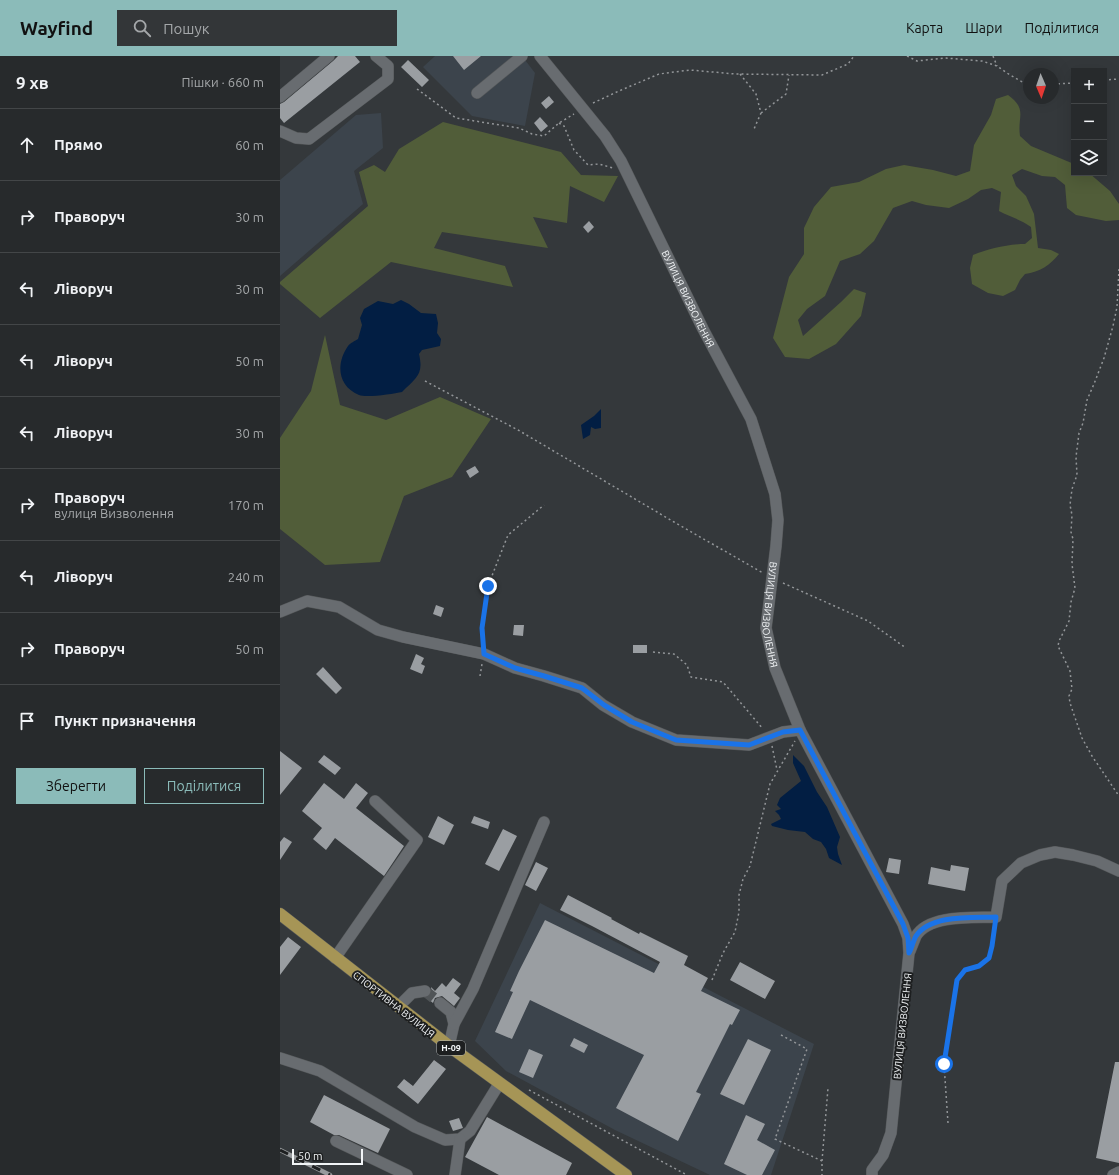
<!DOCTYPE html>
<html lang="uk">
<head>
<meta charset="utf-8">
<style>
	:root { --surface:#272a2c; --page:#333638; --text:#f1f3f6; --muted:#a4a7a9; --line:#434648; --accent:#8bbbb9 }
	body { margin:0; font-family:Ubuntu,sans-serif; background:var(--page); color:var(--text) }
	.controls { position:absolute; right:12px; top:12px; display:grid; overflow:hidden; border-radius:0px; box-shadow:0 4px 16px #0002 }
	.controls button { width:36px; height:36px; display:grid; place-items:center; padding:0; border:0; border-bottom:1px solid var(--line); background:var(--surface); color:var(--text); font:20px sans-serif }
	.compass { position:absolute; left:743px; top:12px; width:36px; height:36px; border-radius:50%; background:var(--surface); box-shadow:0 4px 16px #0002; rotate:178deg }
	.scale { position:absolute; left:12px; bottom:10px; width:71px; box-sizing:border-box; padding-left:4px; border:2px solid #f2f5f7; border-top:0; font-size:11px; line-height:14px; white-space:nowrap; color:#f2f5f7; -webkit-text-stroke:3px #1d1f20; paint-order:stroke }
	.stop { position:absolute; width:12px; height:12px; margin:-9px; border:3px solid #1a73e8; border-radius:50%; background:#fff }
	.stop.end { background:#1a73e8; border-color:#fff; box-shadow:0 1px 4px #0008 }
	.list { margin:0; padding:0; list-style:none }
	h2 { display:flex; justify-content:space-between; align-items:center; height:52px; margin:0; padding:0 16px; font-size:17px }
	h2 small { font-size:13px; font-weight:400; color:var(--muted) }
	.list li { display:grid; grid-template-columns:26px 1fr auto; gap:12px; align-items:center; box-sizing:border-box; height:72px; padding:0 16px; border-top:1px solid var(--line) }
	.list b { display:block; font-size:15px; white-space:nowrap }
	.list p { margin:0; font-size:13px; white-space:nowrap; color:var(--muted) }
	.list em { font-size:13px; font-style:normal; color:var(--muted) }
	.actions { display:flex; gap:8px; padding:12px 16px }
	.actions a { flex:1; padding:9px 0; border:1px solid var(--accent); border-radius:0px; text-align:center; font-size:14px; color:var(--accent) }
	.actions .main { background:var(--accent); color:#111 }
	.icon { flex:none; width:22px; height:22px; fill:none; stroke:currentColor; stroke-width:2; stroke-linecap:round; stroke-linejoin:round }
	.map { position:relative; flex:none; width:839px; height:1119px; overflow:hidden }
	header { display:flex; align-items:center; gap:24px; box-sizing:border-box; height:56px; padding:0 20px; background:var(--accent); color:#111 }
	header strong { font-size:19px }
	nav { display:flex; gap:22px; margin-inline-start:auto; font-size:14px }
	.search { width:280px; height:36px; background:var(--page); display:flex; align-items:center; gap:10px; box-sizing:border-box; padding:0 14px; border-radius:0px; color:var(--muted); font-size:15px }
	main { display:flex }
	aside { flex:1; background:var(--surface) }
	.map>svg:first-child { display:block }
</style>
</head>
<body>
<header>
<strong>Wayfind</strong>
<div class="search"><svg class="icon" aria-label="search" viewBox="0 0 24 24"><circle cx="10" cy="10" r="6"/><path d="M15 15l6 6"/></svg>Пошук</div>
<nav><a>Карта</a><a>Шари</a><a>Поділитися</a></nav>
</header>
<main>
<aside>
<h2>9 хв<small>Пішки · 660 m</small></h2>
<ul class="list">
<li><svg class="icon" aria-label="ahead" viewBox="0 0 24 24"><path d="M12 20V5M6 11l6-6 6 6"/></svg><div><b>Прямо</b></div><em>60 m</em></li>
<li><svg class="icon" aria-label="right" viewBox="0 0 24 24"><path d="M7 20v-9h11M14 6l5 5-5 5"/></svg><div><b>Праворуч</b></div><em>30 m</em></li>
<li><svg class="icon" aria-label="left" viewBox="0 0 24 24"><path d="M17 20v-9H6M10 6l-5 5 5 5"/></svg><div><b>Ліворуч</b></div><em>30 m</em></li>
<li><svg class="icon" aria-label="left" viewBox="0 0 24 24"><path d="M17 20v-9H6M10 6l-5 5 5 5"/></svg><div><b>Ліворуч</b></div><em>50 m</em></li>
<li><svg class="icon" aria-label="left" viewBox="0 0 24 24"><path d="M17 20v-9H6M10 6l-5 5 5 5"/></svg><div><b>Ліворуч</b></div><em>30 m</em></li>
<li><svg class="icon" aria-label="right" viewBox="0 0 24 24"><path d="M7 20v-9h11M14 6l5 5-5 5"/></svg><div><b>Праворуч</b><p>вулиця Визволення</p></div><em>170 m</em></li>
<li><svg class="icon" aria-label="left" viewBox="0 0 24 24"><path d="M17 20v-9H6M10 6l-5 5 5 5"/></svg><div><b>Ліворуч</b></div><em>240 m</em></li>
<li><svg class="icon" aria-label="right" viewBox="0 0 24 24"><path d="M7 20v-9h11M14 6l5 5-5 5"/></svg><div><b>Праворуч</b></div><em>50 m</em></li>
<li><svg class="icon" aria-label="arrive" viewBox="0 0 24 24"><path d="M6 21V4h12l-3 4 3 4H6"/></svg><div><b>Пункт призначення</b></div></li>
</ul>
<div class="actions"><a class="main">Зберегти</a><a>Поділитися</a></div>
</aside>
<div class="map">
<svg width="839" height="1119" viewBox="0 0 839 1119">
	<rect width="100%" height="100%" fill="#34383b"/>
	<path fill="#3c444c" d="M155,0h87l13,17 -10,53 -53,-10 -49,-49z
		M101,57l2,35 -29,23 9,33 -83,72v-96l76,-65z
		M260,847l274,141 -43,131h-61l-95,-45 -109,-59 -31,-30z"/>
	<path fill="#515d39" d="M728,39c20,15 9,21 12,41l11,10 43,18v9h15l21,18 9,13v16l-13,1 -30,-6 -9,-7 -2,-23 -10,-8 -13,-1 -20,-7 -10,6 4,11 10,10 8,18 4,34 13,2 8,4c-9,11 -19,18 -34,20l-5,6 -5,10 -12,6 -15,-3 -16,-9 -2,-16 3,-13c15,-6 35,-11 52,-11l7,-6 -1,-11c-11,-8 -21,-10 -32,-16l2,-19 -9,-4 -11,2 -13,9 -19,9 -23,-3 -14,-4 -19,7 -19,33 -14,13 -20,7 -15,35 -18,13 -9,11 5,16 38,-34 13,-13 12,4 -5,23 -25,28 -27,15 -24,-2 -12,-19 16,-61 15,-23v-26l10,-21 17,-20 28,-5 27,-13 18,-4 29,5 23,6 14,-5 4,-26 17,-30 5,-16z
		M163,66l118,30 20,23 37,1 -14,26 -34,-16 -3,37 -34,-6 15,31 -106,-16 -8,16 71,18 8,21 -122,-25 -71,56 -40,-34v-2l88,-76 -9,-34 15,-7 11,7 14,-23z
		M45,279l15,70 46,15 54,-23 51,22 -39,58 -48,19 -24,66 -55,3 -45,-36v-91l31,-47z"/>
	<path fill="#021e43" d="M121,244l8,4 12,9 15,1 2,9 -1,10 4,6 -1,7 -18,4 -3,4c5,21 -3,24 -17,38 -9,2 -36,6 -43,3 -22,-9 -23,-32 -11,-49 2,-3 7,-5 10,-7l4,-14 -2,-7 4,-9 14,-8 15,3z
		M321,353v19l-6,1 -4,-2 -1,8 -7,4 -2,-14 13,-9z
		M513,699l11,11 13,26 10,15 13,30 -3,10 1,7 4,11 -13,-7 -3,-9 -5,-7 -8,-3 -8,-7 -17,-2 -16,-4 -1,-2 10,-5 -2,-4 -4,-4 6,-2 -4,-4 3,-7 21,-17 -8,-18z"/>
	<path fill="#9a9ea2" d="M58,0h17l5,6 -76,61 -4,-5v-14l4,-2 49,-41z
		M173,0h28l-17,14z
		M128,4l21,20 -7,7 -21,-20z
		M269,40l5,6 -8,7 -5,-6z
		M260,61l8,9 -7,6 -7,-9z
		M309,165l5,6 -6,6 -5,-6z
		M195,410l4,6 -9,6 -4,-7z
		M156,549l8,3 -3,9 -8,-3z
		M234,569h10l-1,11 -10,-1z
		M353,589h14v8h-14z
		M136,598l8,4 -3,6 4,2 -3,8 -12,-5z
		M43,611l19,21 -6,6 -20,-20z
		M0,695l22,17 -22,27z
		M44,699l17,13 -6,7 -17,-13z
		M44,727l20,16 12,-16 12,10 -12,15 48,38 -20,30 -49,-38 -9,12 -13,-11 9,-11 -20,-17z
		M158,760l16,9 -10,20 -16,-8z
		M194,760l16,6 -2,7 -17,-6z
		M223,773l14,7 -18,35 -14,-7z
		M4,781l8,5 -12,18v-18z
		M609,802l12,2 -2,14 -13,-2z
		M256,806l12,6 -12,23 -11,-6z
		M671,809l18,3 -4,23 -37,-7 3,-17 19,4z
		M288,839l44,23 -1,1 28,15 1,-2 48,24 -4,9 24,13 -7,13 39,19 -8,15 -2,-1 -34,68 5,2 -23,47 -62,-33 28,-53 -114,-55 -18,39 -17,-7 18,-40 -3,-1 9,-20 26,-51 109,53 6,-11 -68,-36 -32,-16z
		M8,881l13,10 -21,28v-28z
		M460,906l35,19 -10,18 -35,-19z
		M173,922l8,6 -7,9 6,5 -6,8 -12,-10 -7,2 -2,5 -6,-5 5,-5 -1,-6 4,4 7,-8 4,4z
		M294,982l14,7 -4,8 -14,-7z
		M468,983l23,11 -27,55 -24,-11z
		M249,993l14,6 -10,23 -14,-6z
		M154,1004l12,9 -28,35 -21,-17 7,-8 9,7z
		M835,1006h4v101l-23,-5z
		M44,1039l66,34 -12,24 -39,-18h-5l-24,-13z
		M466,1059l19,9 -8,16 18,10 -13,25h-15l-23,-11z
		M207,1061l85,46 -6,12h-67l-34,-18z
		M179,1062l4,10 -10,3 -4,-10z"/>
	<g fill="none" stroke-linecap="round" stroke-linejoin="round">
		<path stroke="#505457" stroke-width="11" stroke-dasharray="11 5.5" stroke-linecap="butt" d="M145,935l15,12"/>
		<defs>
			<g id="minor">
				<path id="s1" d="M260,0l65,80 16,25 82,168 48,90 24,75 3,26 -2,26 -10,82 9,40 25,62 103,194 5,14 1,15 -18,180 -8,22 -11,15v5"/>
				<path d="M197,37l45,-37"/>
				<path d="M0,41l49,-41"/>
				<path d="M0,75l16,7 13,1 79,-60v-13l-12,-10"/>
				<path d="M0,556l27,-11 32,6 39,23 25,7 81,17 31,14 29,8 38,12 21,17 29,17 44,18 73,5 34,-13 17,-2"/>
				<path d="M630,895c2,-5 4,-10 6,-15 13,-22 58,-18 80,-19l6,-36 19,-18 19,-8 15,-3 18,3 24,6 22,10"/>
				<path d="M55,902l82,-118 -42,-39"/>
				<path d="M160,947l11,9 3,12 -5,22"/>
				<path d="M118,951l14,-14 13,-2"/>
				<path d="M174,968l19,-35 71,-167"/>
				<path d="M0,1002l40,13 95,56 30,13 15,-1 10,-8 29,-47"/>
				<path d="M56,1085l71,34"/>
				<path d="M175,1119l5,-36"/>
				<path d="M833,1119l6,-3"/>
			</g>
			<path id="major" d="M0,858l169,132 177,129"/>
		</defs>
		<use href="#minor" stroke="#545759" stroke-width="12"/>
		<use href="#major" stroke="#545759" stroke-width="13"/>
		<path stroke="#939699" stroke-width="1.5" stroke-dasharray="2 3" stroke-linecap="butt" d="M627,0l10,5 28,-3 37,3 15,5 13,9 16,9h3
			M713,0l4,10
			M460,18l16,20 5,19 -7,16
			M824,24l15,-1
			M773,28l21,-1
			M137,33l39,29 63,10 13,6 12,2 15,-13 15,-9
			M313,47l26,-12 40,-17 31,-4 45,4 87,1 26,-11 6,-8
			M481,57l25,-19 3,-19
			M279,67l5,3 10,24 14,15 11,-1 14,4
			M839,213l-2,38 -4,19 -9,32 -10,26 -7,16 -4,23 -4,10 -3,24 1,18 -5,14 -2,16 2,10 -1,17 2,7 -1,25 3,24 -4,14 -2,19 -10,20 -1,5 12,25 2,18 -3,7 1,7 12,35 10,18 27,40
			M145,325l93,49 156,92 89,51
			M503,527l85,38 38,27
			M203,588l-1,-16 6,-42 20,-51 36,-30
			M373,596l21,2 13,11 4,12 32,5 40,47
			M200,620l2,-12
			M492,690l5,24
			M432,924l11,-27 12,-21 4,-20v-17l4,-16 7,-13 20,-82 25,-43
			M501,979l26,14 -32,90 47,22v14
			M249,1034l158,85
			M668,1067l-4,-59 13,-84 8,-10 14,-4 10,-8 3,-12 3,-19
			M542,1105l6,-73"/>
		<use href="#minor" stroke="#686c70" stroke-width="11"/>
		<use href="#major" stroke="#a69556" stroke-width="12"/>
		<defs>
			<path id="rail" d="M0,1094l50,25"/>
		</defs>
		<use href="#rail" stroke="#979a9d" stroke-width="4.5"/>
		<use href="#rail" stroke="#1d1f20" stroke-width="3" stroke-dasharray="9" stroke-linecap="butt"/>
	</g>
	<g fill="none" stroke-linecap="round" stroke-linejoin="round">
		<path stroke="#1a73e8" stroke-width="5" d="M208,530l-6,42 2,26 31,14 29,8 38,12 22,17 28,17 44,18 73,5 34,-13 17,-2 103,194 5,14 1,15c3,-5 4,-12 7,-17 15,-22 57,-18 80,-19l-4,29 -3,12 -10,8 -14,4 -8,10 -13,84"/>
	</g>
	<g text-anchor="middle" stroke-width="4" stroke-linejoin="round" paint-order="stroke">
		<rect fill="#1d1f20" stroke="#b2b5b6" stroke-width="1" x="157" y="985" width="28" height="14" rx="3"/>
		<g font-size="9" font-weight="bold" fill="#f2f5f7">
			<text x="171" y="995">Н-09</text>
		</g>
		<g font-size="10" fill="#f2f5f7" stroke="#1d1f20">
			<text dy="4" stroke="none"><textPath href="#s1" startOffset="286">ВУЛИЦЯ ВИЗВОЛЕННЯ</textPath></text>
			<text dy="4" stroke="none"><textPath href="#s1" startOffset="622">ВУЛИЦЯ ВИЗВОЛЕННЯ</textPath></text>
			<text transform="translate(114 948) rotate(38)" y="4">СПОРТИВНА ВУЛИЦЯ</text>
			<text transform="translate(622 970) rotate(-84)" y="4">ВУЛИЦЯ ВИЗВОЛЕННЯ</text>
		</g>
	</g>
</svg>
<div class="controls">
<button>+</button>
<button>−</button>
<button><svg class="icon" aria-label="layers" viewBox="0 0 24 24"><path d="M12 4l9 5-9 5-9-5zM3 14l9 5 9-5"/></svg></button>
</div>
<svg class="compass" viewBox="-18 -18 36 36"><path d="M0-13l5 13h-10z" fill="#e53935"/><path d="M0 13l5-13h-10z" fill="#a4a7a9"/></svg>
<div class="scale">50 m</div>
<div class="stop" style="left:664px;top:1008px"></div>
<div class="stop end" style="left:208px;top:530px"></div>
</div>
</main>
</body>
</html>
